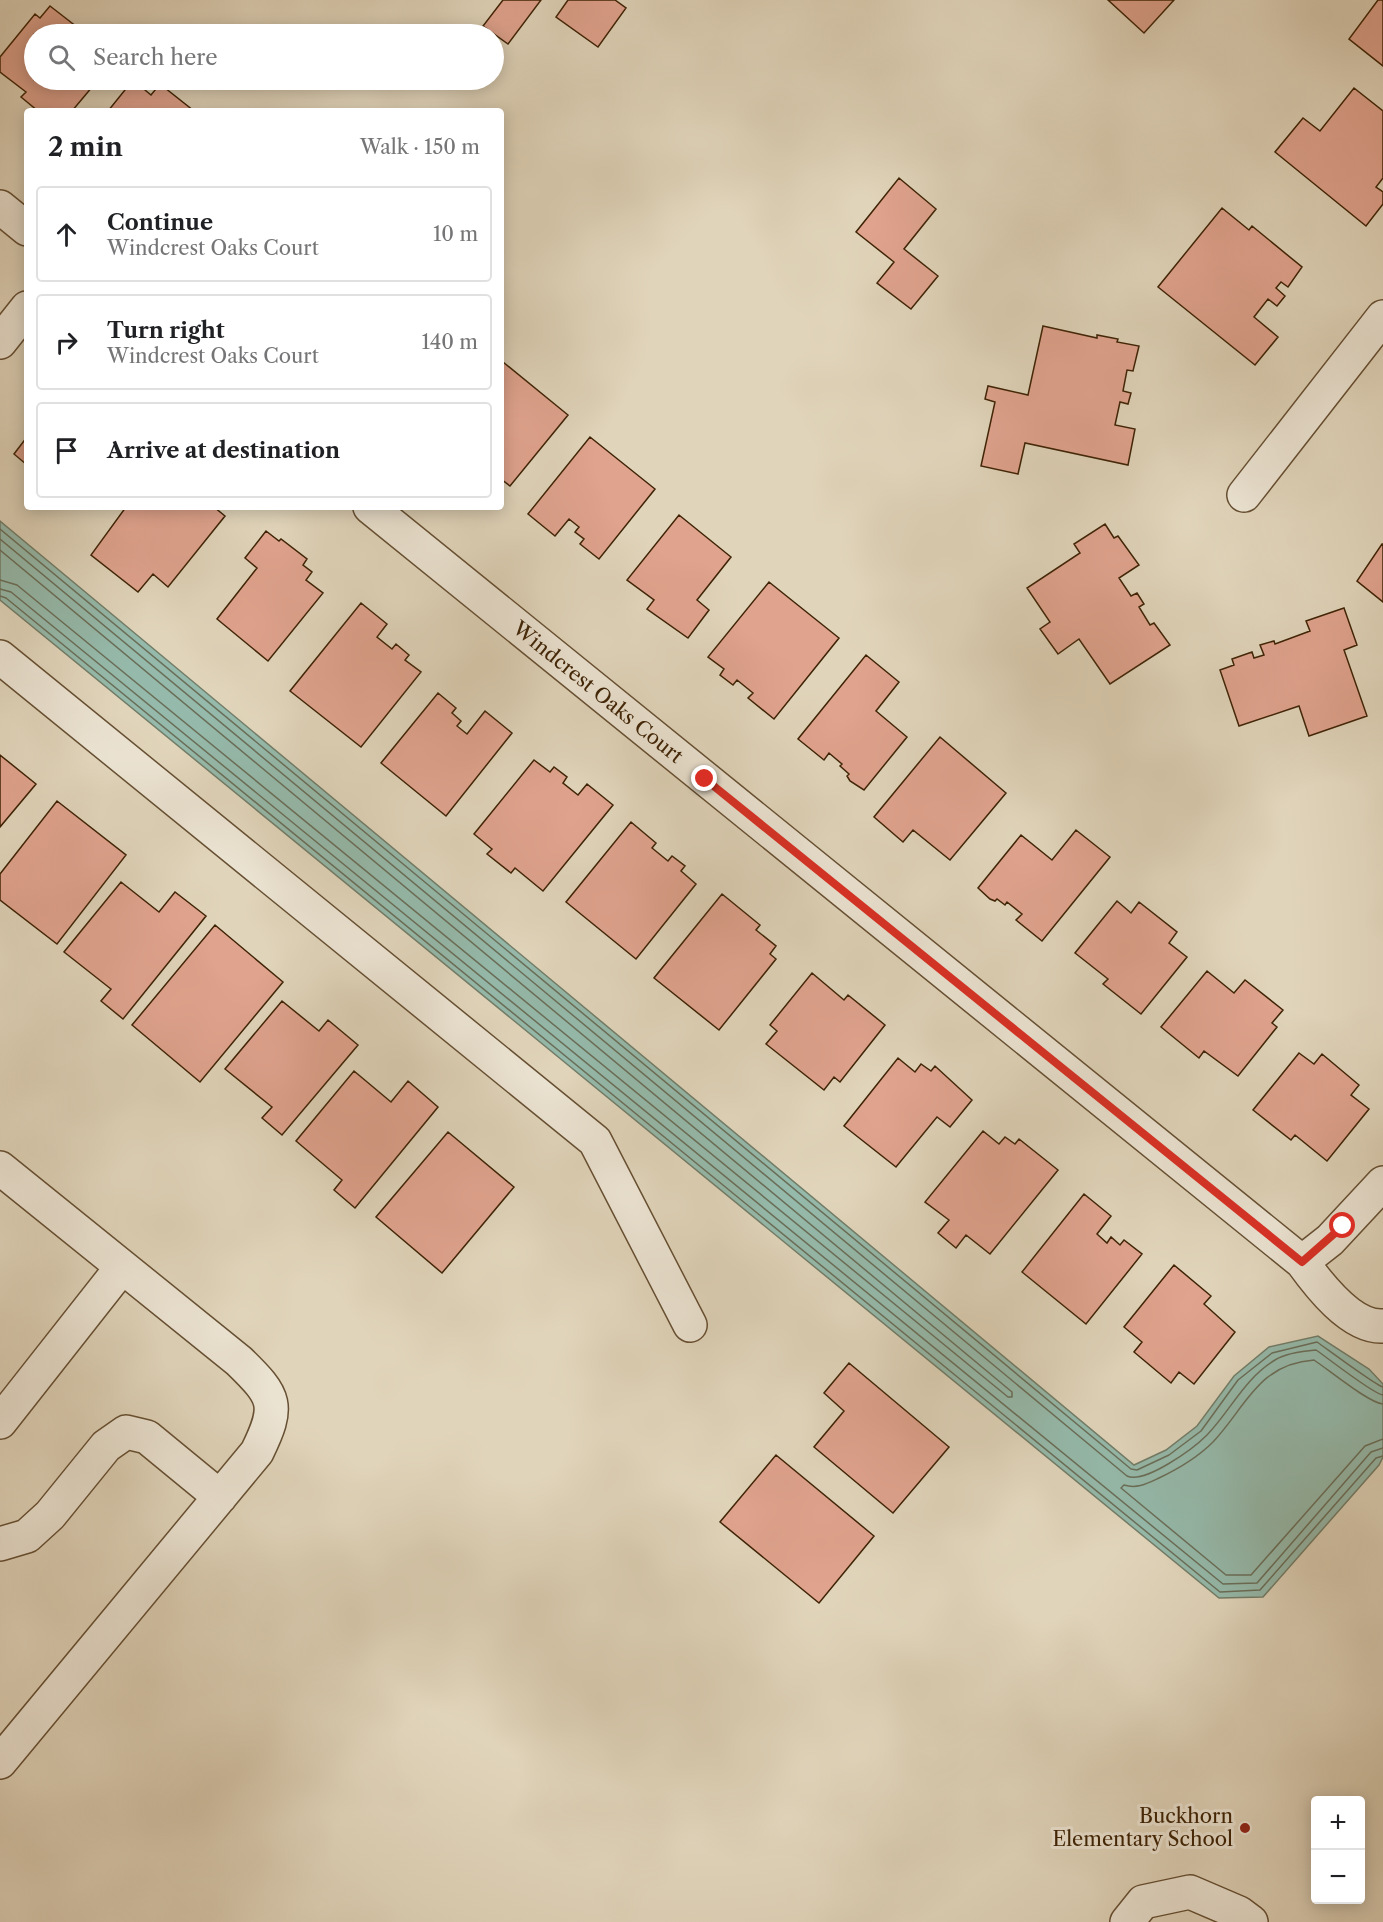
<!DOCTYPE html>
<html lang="en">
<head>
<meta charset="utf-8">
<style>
	:root { --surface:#fff; --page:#f6f6f6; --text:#202124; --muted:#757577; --line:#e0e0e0 }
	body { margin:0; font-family:"Libre Caslon Text",serif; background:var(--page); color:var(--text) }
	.controls { position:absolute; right:18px; bottom:18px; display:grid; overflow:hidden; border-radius:6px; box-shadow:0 3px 15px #0003 }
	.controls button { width:54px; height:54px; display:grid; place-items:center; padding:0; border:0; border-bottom:2px solid var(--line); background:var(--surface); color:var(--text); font:30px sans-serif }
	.stop { position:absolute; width:18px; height:18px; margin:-14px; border:4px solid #d93025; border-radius:50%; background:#fff }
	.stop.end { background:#d93025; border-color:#fff; box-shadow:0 2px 6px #0008 }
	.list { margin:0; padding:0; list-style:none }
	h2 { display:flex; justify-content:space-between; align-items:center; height:78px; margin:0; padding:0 24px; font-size:26px }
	h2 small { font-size:20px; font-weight:400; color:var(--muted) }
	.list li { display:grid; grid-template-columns:39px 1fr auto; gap:18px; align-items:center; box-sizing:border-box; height:96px; margin:0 12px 12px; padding:0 12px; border:2px solid var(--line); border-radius:6px }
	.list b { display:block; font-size:22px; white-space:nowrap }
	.list p { margin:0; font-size:20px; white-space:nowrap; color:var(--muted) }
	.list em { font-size:20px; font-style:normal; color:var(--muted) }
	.icon { flex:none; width:33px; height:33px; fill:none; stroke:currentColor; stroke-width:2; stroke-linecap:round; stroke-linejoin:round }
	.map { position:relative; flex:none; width:1383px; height:1922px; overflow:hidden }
	.search { position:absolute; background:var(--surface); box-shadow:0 3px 15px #0003; left:24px; top:24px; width:480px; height:66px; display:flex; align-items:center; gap:15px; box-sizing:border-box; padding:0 21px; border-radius:33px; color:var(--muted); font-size:22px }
	.panel { position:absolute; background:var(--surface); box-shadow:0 3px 15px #0003; left:24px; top:108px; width:480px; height:402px; border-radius:6px }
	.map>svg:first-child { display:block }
</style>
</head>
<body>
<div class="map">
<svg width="1383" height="1922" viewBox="0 0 1383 1922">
	<rect width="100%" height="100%" fill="#e0d4ba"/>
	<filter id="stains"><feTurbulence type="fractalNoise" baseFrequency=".00333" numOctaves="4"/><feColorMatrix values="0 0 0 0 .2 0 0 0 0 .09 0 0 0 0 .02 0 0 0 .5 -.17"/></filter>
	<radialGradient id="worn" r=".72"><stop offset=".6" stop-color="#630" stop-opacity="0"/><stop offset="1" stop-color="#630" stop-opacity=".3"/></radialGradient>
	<path fill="#95b9aa" stroke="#727d68" stroke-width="1.5" d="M0,521l1134,944 32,-15 31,-24 37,-50 35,-29 49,-11 51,33 14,15v73l-4,8 -116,132 -44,1 -1219,-998z"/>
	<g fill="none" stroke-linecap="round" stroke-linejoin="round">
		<path stroke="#6a6e58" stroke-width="1.5" d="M0,529l1131,940 6,1 32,-15 32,-24 37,-51 34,-27 45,-11c10,7 61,45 66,45
			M0,539l1127,937c18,8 66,-27 80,-41 24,-25 37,-56 68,-75 11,-7 28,-9 41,-10 12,8 57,44 67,45
			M0,550l1012,842v5h-4l-991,-812 -17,-5
			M0,589l11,3 1212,992 34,-1 114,-131 12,-4
			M0,596l6,2 1214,994 40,-2 116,-132 7,-2
			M1383,1404c-14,-1 -54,-34 -69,-44 -56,4 -68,47 -101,82 -15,15 -35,27 -54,36 -13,6 -22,11 -35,7l-3,3 105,87h25l114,-129 18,-7"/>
	</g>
	<path fill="#e0a38e" stroke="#3e2305" stroke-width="1.5" d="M503,0h38l-33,44 -25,-18z
		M568,0h47l11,8 -28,39 -42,-30z
		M1108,0h66l-30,33z
		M1378,0h5v66l-34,-27z
		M50,6l36,28h-52v46h64l-26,31h-34l-17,-14 5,-5 -26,-20v-15l35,-43 5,4z
		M133,80l18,15 9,-11 34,27h-86z
		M1354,88l29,23v67l-7,9 7,5v12l-17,22 -91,-74 28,-34 17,13z
		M899,178l37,31 -32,40 34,27 -27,33 -34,-26 17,-21 -38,-30z
		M1222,208l27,22 3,-4 50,41 -14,20 -7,-5 -5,6 9,8 -8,10 -9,-7 -14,18 24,20 -23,28 -97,-78z
		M1043,326l54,12v-3l21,4 -1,3 22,4 -6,25 -6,-1 -4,21 8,2 -3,11 -8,-2 -5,23 20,4 -7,36 -103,-22 -7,31 -37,-8 14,-64 -10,-3 3,-13 40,9z
		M503,362l65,53 -58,71 -9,-7v-114z
		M27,437v28l-13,-11z
		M590,437l65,52 -56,70 -19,-15 4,-5 -9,-7 4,-5 -10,-8 -14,17 -27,-22z
		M126,507h88l11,9 -57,71 -15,-13 -15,18 -47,-37z
		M679,515l52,42 -34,43 12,10 -21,28 -41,-29 7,-9 -27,-20z
		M1105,524l9,14 4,-2 21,29 -20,13 12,18 6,-3 7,11 -5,3 11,18 4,-2 16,22 -60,39 -31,-45 -21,15 -18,-25 10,-7 -23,-34 53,-35 -6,-9z
		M266,531l13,10 2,-2 26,20 -4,6 9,7 -6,8 17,13 -55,68 -51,-42 40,-51 -12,-10z
		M1382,544h1v58l-26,-21z
		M769,582l70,56 -65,81 -26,-21 5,-5 -16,-13 -4,5 -13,-10 4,-6 -16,-12z
		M361,603l26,21 -10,13 15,12 4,-5 13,11 -4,5 16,12 -60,75 -71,-56z
		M1344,608l13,37 -13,5 23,66 -58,20 -10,-30 -60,20 -19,-56 14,-5 -2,-6 20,-7 2,6 10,-3 -4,-10 14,-4 1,3 35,-13 -4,-10z
		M866,655l33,27 -23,29 31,26 -43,53 -14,-9 -3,-5 2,-2 -9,-8 2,-2 -13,-11 -5,7 -26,-21z
		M438,693l18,15 -4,5 9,8 -4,5 10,8 18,-23 27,22 -66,83 -65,-53z
		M940,737l66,56 -56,67 -37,-30 -10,12 -29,-25z
		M0,755l36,29 -36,43z
		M534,760l16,12 4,-5 13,10 -4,6 15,12 9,-11 26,21 -70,86 -28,-23 -4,5 -24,-19 5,-5 -18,-15z
		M57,801l69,54 -69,89 -57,-44v-26z
		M631,822l25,21 -4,5 16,13 4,-5 13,10 -4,5 15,13 -60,75 -70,-57z
		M1076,830l34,27 -68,84 -26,-21 6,-6 -15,-12 -2,3 -8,-6 -2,2 -5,-2 -12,-11 43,-53 31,25z
		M121,882l38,30 16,-20 31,24 -83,103 -22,-18 10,-12 -47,-37z
		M722,894l38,31 -4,5 20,16 -6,8 6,5 -57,71 -65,-52z
		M1117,901l14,12 8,-11 38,30 -8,11 18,14 -46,57 -38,-30 5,-5 -33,-26z
		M215,925l68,57 -83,100 -68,-57z
		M1207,971l27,22 11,-13 38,30 -11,13 5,4 -39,49 -34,-25 -5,7 -38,-31z
		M812,973l32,27 4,-5 37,30 -45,57 -6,-5 -10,13 -58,-46 11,-13 -7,-6z
		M282,1001l37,30 9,-11 30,25 -76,90 -20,-17 10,-11 -47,-38z
		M1299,1053l15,11 8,-10 37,31 -8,10 18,14 -42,52 -32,-26 -4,5 -38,-30z
		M898,1058l17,14 6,-8 10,7 4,-5 37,34 -22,27 -13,-10 -41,50 -52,-41z
		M354,1071l37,31 17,-21 30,26 -83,101 -21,-18 8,-10 -46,-39z
		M983,1131l16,13 6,-7 10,7 4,-5 39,31 -68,84 -24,-19 -10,13 -18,-15 11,-13 -24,-18z
		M448,1132l66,55 -72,86 -66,-56z
		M1084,1194l27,22 -14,18 10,9 4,-6 9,8 4,-5 18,14 -56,70 -64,-52z
		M1174,1265l37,31 -7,8 31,28 -41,52 -15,-12 -8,11 -37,-31 8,-10 -18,-15z
		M849,1363l100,84 -56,66 -79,-66 30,-36 -20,-18z
		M776,1455l98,81 -55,67 -99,-81z"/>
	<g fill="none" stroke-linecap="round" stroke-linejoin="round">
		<defs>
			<path id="minor" d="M0,207l27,22
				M0,342l27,-34
				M1244,495l139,-178
				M370,507l932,755c16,22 49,66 81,64
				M0,657l595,484 95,184
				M0,1168l239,193c37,36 41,44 18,91l-257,310
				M1302,1262l28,-22 53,-57
				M0,1422l122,-155
				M0,1544l27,-8 23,-21 56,-69 20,-14 21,5 73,60
				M1127,1922l16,-20 47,-10 49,21 12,9"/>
		</defs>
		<use href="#minor" stroke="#664f32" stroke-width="36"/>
		<use href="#minor" stroke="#ebe3d2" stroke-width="33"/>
	</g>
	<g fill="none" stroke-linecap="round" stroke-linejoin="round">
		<path stroke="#d93025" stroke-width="8" d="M705,779l597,483 41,-36"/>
	</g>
	<circle fill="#8f2418" stroke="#ebe3d2" stroke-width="2" cx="1245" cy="1828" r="6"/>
	<g text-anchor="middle" stroke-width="6" stroke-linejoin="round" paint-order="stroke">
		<g font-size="20" fill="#3e2305" stroke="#ebe3d2">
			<text transform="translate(598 692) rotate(39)" y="7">Windcrest Oaks Court</text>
		</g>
		<g font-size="20" fill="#3e2305" stroke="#ebe3d2" text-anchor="end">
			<text x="1233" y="1823">Buckhorn<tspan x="1233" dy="23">Elementary School</tspan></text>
		</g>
	</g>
	<rect width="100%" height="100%" filter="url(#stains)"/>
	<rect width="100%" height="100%" fill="url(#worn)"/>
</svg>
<div class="controls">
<button>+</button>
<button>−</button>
</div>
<div class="stop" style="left:1343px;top:1226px"></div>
<div class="stop end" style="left:705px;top:779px"></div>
<div class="search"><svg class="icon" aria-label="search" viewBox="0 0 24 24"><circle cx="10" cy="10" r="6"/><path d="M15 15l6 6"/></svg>Search here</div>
<section class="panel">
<h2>2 min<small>Walk · 150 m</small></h2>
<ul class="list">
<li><svg class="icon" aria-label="ahead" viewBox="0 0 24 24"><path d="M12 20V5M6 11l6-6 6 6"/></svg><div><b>Continue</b><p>Windcrest Oaks Court</p></div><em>10 m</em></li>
<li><svg class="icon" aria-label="right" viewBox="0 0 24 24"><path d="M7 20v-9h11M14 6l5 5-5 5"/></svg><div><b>Turn right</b><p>Windcrest Oaks Court</p></div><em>140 m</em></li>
<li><svg class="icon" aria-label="arrive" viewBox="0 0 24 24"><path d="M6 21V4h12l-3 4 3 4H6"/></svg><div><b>Arrive at destination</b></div></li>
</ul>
</section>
</div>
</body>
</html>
